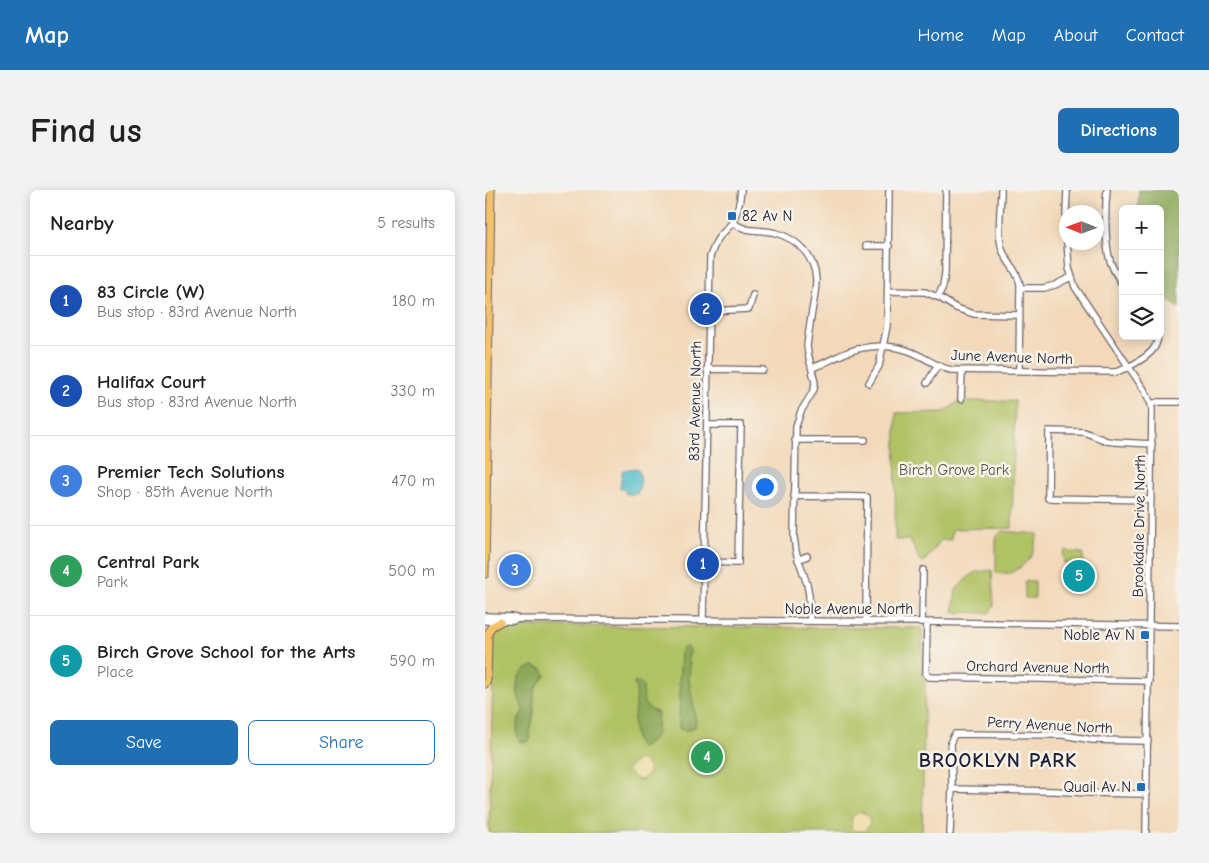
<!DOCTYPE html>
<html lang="en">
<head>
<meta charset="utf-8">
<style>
	:root { --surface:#fff; --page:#f2f2f2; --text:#222; --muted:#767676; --line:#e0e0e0; --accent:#1f6fb2 }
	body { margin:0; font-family:"Comic Neue",sans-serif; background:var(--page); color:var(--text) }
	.controls { position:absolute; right:15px; top:15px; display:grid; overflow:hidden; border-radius:8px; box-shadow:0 2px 12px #0003 }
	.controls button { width:45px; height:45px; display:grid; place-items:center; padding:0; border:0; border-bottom:1px solid var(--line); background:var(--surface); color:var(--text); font:25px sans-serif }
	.compass { position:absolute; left:574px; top:15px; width:45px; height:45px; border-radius:50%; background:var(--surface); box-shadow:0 2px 12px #0003; rotate:271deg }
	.you { position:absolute; left:279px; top:296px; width:18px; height:18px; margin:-12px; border:4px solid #fff; border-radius:50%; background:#1a73e8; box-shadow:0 0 0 8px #1a73e833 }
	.badge { display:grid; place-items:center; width:32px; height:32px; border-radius:50%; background:var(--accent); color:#fff; font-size:16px; font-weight:700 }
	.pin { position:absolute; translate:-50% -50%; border:2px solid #fff; box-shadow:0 1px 5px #0006 }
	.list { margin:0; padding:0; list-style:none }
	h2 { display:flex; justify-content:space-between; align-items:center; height:65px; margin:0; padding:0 20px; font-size:21px }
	h2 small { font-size:16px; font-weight:400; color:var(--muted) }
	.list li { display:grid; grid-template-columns:32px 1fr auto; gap:15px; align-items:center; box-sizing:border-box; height:90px; padding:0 20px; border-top:1px solid var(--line) }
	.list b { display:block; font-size:19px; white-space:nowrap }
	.list p { margin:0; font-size:16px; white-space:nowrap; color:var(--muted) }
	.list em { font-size:16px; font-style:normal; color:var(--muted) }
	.actions { display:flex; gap:10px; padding:15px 20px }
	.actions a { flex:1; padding:11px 0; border:1px solid var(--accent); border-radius:8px; text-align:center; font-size:18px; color:var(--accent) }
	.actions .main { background:var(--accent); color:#fff }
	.icon { flex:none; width:28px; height:28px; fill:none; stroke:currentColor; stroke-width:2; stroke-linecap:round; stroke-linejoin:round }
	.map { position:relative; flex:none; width:694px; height:643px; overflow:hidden; border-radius:8px }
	header { display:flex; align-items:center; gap:30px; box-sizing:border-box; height:70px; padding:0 25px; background:var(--accent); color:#fff }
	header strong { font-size:24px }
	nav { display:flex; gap:28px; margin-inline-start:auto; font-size:18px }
	.intro { display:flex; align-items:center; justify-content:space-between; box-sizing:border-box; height:120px; padding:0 30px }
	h1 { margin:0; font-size:35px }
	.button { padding:12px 22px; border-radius:8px; background:var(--accent); color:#fff; font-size:18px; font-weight:700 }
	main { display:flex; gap:30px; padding:0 30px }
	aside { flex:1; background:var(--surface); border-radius:8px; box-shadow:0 2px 12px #0003 }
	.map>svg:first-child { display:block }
</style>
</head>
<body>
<header>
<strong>Map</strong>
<nav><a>Home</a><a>Map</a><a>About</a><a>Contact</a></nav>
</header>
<div class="intro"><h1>Find us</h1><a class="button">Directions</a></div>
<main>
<aside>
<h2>Nearby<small>5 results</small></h2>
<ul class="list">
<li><span class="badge" style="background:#1a4fb4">1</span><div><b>83 Circle (W)</b><p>Bus stop · 83rd Avenue North</p></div><em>180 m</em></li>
<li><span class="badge" style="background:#1a4fb4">2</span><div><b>Halifax Court</b><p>Bus stop · 83rd Avenue North</p></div><em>330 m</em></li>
<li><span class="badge" style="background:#3f7fe0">3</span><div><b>Premier Tech Solutions</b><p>Shop · 85th Avenue North</p></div><em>470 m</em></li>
<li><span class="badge" style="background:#2e9e5b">4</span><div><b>Central Park</b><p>Park</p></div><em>500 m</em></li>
<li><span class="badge" style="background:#0f9aa8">5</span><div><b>Birch Grove School for the Arts</b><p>Place</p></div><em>590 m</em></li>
</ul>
<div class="actions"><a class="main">Save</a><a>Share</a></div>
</aside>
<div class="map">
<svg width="694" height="643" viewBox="0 0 694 643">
	<rect width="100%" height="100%" fill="#f7f3e8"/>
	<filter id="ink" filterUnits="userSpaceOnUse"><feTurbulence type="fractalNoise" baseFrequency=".02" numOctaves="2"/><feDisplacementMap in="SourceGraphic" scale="10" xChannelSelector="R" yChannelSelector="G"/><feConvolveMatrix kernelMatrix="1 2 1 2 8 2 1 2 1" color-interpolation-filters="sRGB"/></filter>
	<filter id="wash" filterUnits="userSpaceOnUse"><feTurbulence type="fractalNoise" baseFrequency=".0096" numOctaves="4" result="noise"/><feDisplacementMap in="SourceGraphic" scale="20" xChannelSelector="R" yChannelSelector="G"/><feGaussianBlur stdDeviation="1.12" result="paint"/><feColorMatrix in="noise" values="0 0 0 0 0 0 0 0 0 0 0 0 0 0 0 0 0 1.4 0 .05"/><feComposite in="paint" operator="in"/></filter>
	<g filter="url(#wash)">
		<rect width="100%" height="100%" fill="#f3d9ba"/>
		<path fill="#b1c265" stroke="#6a7250" d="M474,211h56l-3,127 -60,1 -1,11h-10l-17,22 -4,-1 -10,-21h-15l1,-127 48,-1z
			M517,341l36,3 -6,22 -10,10 -11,7h-15v-36z
			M582,360l3,2 13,1v10l-2,1h-17l-1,-11z
			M507,380l2,36 -5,7 -36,-1 3,-22 10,-11 10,-7z
			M540,391h10v17h-10z
			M17,436l420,2v48l3,4 -3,153h-433l5,-199 3,-4z"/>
		<path fill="#8ca85a" stroke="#57654a" d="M654,0h40v118l-10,-7 -9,-11v-81h-22z
			M202,456l3,5 -2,8 2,5 -1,16 7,40 -1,7 -10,4 -6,-2 1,-39 -1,-7 2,-33z
			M48,476l9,3 3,6 -9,13 -2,9v17l-4,18 1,5 -3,5h-8c-6,-11 -2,-21 3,-32 -6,-17 -13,-36 10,-44z
			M155,492l3,5 1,17 6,5 8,4c-3,21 5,22 -16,35l-4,-2c-3,-9 -5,-20 -4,-30 1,-13 5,-20 0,-33z"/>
		<path fill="#eeda9e" stroke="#887e6c" d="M152,570l7,1 5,7c0,7 -4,12 -12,12l-10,-9v-2z
			M374,622c7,0 11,5 11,11l-5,8h-11l-3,-3 1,-11z"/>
		<path fill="#53c0cb" stroke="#3a7183" d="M152,278c6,7 3,18 0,26h-11l-2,-5 -4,-1 2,-16 1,-2z"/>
	</g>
	<g filter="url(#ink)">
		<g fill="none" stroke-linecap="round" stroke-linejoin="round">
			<defs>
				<path id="minor" d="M516,0c0,17 -4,44 1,59 4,13 15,20 18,35l-1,87
					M622,0c-2,18 -2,49 2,67 2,10 8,19 14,28
					M247,32c16,12 26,6 44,11 22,6 39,24 40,47 0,7 -1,13 -2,20 -3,15 -5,30 -7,46l1,7 7,30 -1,6 -3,6 -10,16 -5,15 -2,111 2,15 11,32 2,11 1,26
					M582,52l2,26 6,19 70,104 6,13 1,5 -6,424
					M582,52l-1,-28 1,-24
					M381,56h23
					M535,98h24l11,-3 16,-8
					M403,101l37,1 15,6 16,10 18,6 45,1
					M453,107l5,-11 2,-13 1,-83
					M223,121l41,-2 4,-14
					M327,178c12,-4 23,-11 36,-16 19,-7 42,-8 61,-1 15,5 27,16 42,19l165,2c10,-3 33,-15 38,-24 3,-4 3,-7 4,-12
					M222,179l56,1
					M384,193l10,-17 8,-40 2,-136
					M442,193l11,-18
					M476,209l1,-28
					M666,214l7,-2h21
					M310,250h70
					M309,306l73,1 -1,124
					M666,310l-103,-2 1,-67 35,1 23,9 8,1 37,2
					M313,370l9,-4
					M220,372l33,1 3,-138h-34
					M0,426l28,1 6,2 403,3 257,4
					M218,430l7,-363c3,-8 5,-15 10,-21 4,-4 8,-8 11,-12 7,-10 9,-22 10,-34
					M0,431h28l6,-2
					M437,432l1,-52
					M442,432l-1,52 3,3 220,4
					M467,599l103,2 35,2 57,1
					M465,643l2,-44 -1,-48 2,-4 2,-3 108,1 30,5 55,1"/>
				<path id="major" d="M0,384l6,-384
					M0,494l2,-3 1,-47 3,-7 9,-5"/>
			</defs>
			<use href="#minor" stroke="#6b6267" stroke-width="8"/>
			<use href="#major" stroke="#6b6267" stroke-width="9"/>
			<use href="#minor" stroke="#fff" stroke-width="5.5"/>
			<use href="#major" stroke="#f4c26a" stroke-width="7"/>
		</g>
	</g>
	<g fill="#1f6fb2" stroke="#f7f3e8" stroke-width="2">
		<rect x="242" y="21" width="10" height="10" rx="2.5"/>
		<rect x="655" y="440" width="10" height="10" rx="2.5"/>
		<rect x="651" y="592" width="10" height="10" rx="2.5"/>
	</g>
	<g text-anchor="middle" stroke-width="5" stroke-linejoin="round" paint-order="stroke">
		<g font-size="15" fill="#22223b" stroke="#f7f3e8" text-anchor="end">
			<text x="257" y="31" text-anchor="start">82 Av N</text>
			<text x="650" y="450">Noble Av N</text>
			<text x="646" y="602">Quail Av N</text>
		</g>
		<g font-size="15" fill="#22223b" stroke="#f7f3e8">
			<text transform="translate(527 167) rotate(2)" y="5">June Avenue North</text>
			<text transform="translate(210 211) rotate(-89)" y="5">83rd Avenue North</text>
			<text transform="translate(654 336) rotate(-89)" y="5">Brookdale Drive North</text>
			<text x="364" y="424">Noble Avenue North</text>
			<text transform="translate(553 477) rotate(1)" y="5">Orchard Avenue North</text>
			<text transform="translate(565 535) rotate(3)" y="5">Perry Avenue North</text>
		</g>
		<g font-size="15" fill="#4d5248" stroke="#f7f3e8">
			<text x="469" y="285">Birch Grove Park</text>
		</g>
		<g font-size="20" font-weight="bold" letter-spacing="1" fill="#22223b" stroke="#f7f3e8">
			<text x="513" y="577">BROOKLYN PARK</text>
		</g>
	</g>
</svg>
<div class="controls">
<button>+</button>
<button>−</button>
<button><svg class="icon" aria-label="layers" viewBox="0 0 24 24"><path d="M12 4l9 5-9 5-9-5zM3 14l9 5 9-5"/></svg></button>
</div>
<svg class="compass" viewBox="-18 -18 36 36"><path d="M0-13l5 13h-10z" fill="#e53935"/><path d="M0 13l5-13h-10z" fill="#767676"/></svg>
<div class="you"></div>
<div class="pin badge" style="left:218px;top:374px;background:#1a4fb4">1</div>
<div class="pin badge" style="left:221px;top:119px;background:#1a4fb4">2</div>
<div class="pin badge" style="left:30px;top:380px;background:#3f7fe0">3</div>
<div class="pin badge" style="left:222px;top:567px;background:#2e9e5b">4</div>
<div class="pin badge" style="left:594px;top:386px;background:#0f9aa8">5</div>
</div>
</main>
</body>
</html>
